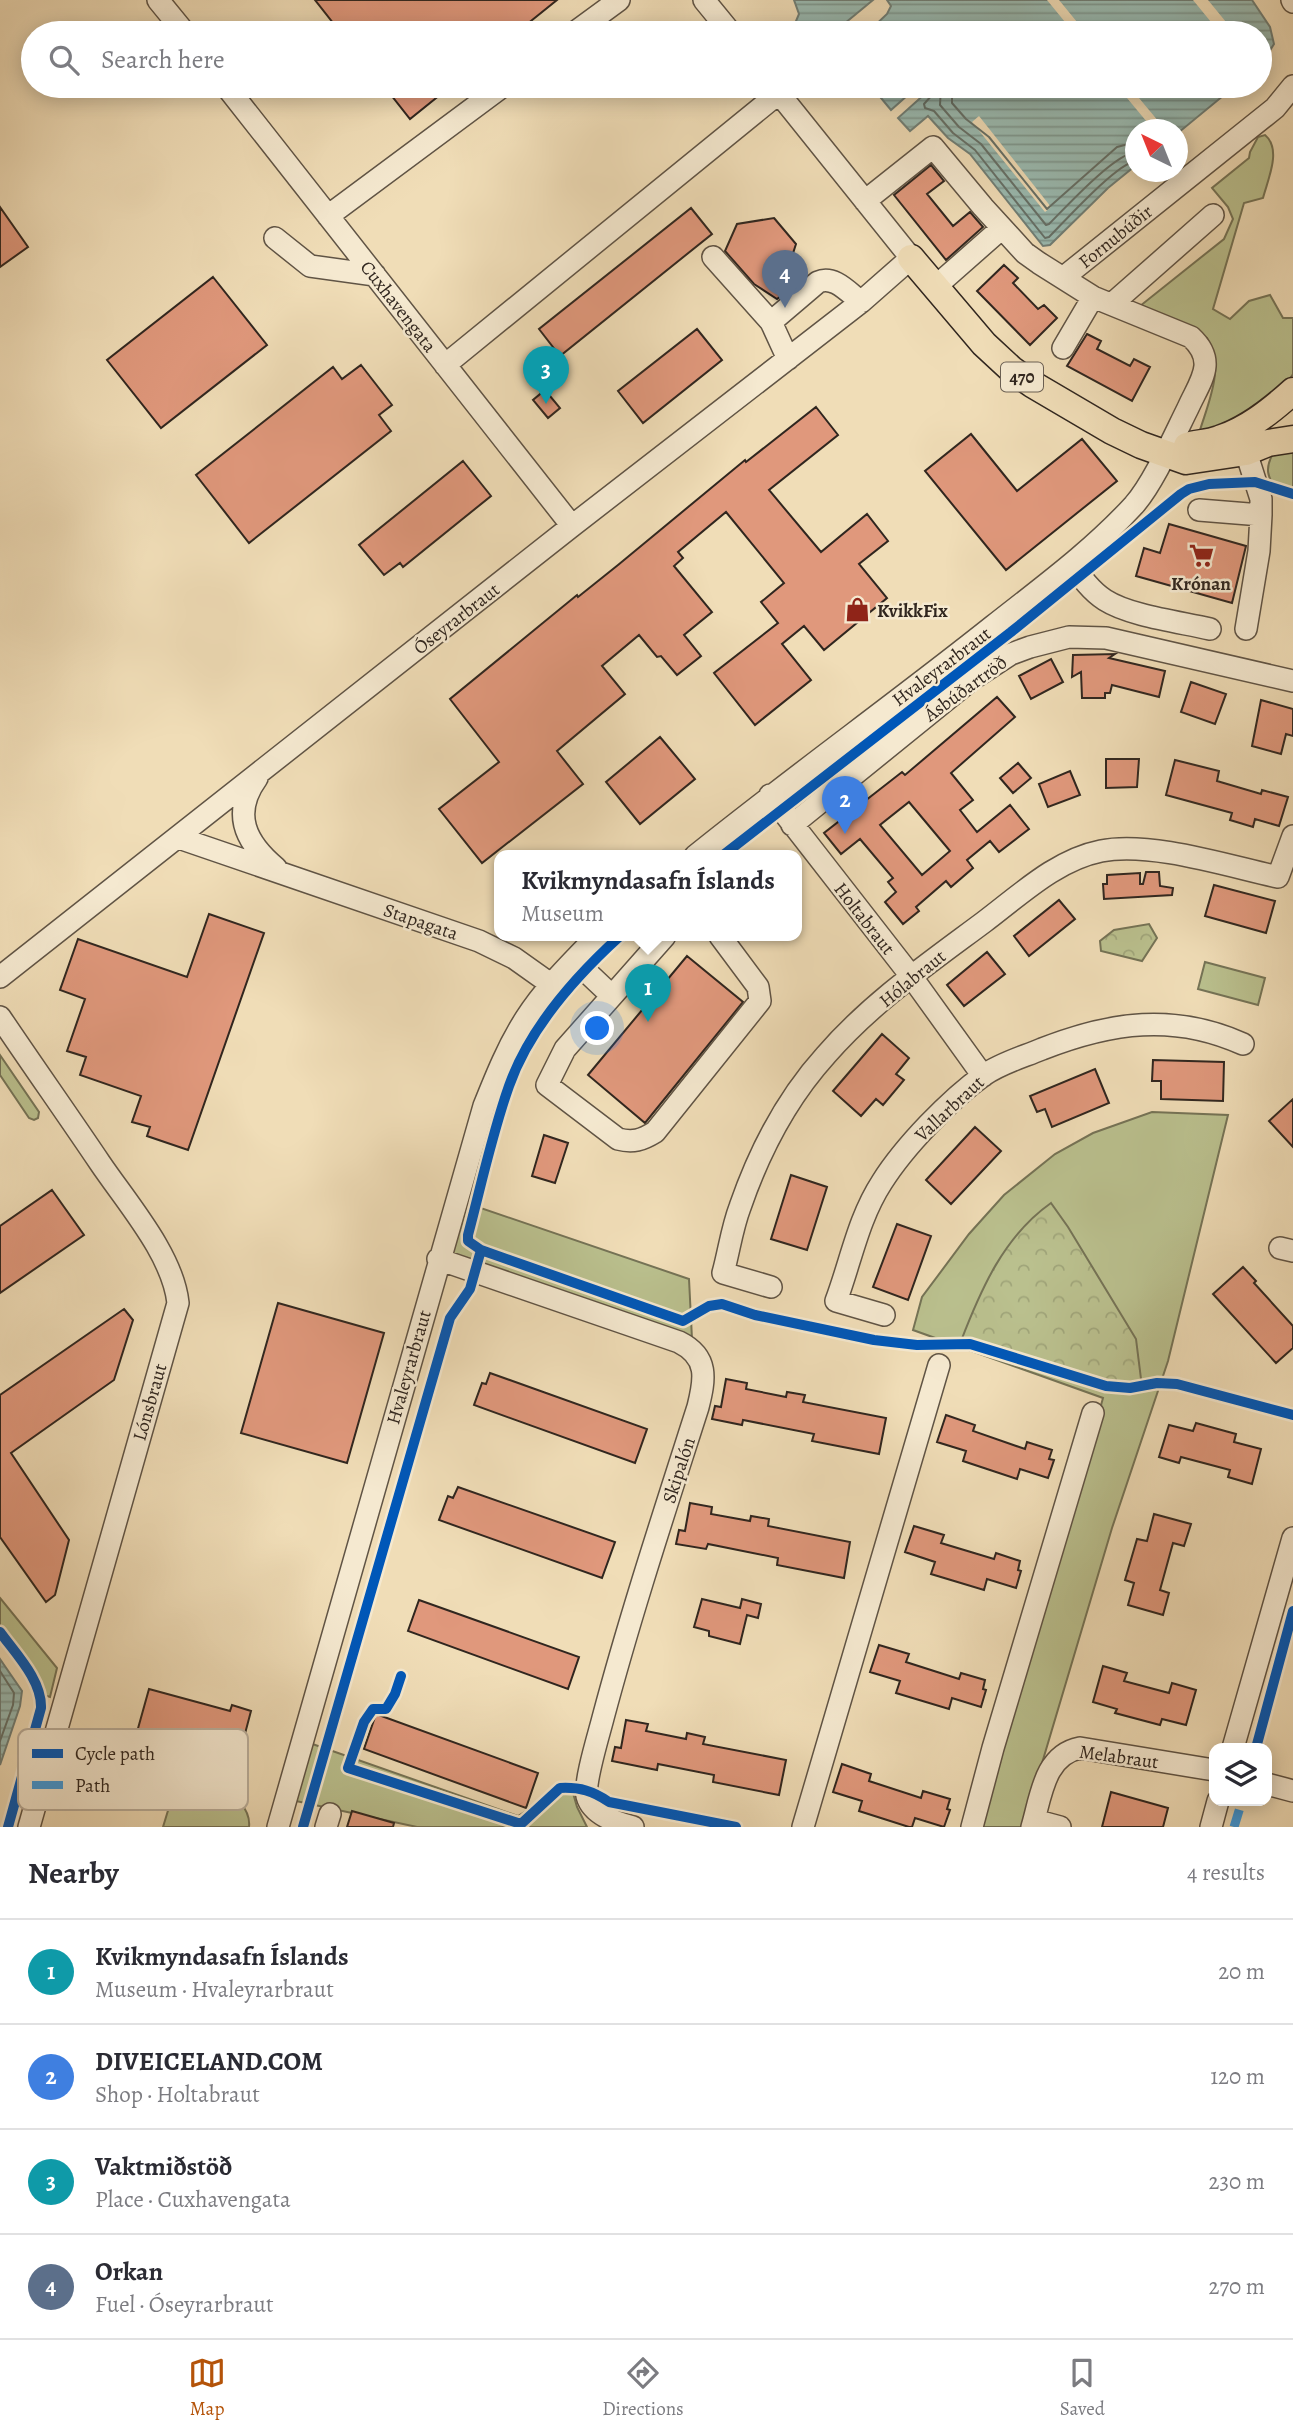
<!DOCTYPE html>
<html lang="en">
<head>
<meta charset="utf-8">
<style>
	:root { --surface:#fff; --page:#f7f7f7; --text:#2b2b33; --muted:#7c7c81; --line:#e1e1e2; --accent:#b45309 }
	body { margin:0; font-family:Alegreya,serif; background:var(--page); color:var(--text) }
	.controls { position:absolute; right:21px; bottom:21px; display:grid; overflow:hidden; border-radius:14px; box-shadow:0 4px 18px #0003 }
	.controls button { width:63px; height:63px; display:grid; place-items:center; padding:0; border:0; border-bottom:2px solid var(--line); background:var(--surface); color:var(--text); font:35px sans-serif }
	.compass { position:absolute; left:1125px; top:119px; width:63px; height:63px; border-radius:50%; background:var(--surface); box-shadow:0 4px 18px #0003; rotate:317deg }
	.you { position:absolute; left:598px; top:1029px; width:24px; height:24px; margin:-18px; border:5px solid #fff; border-radius:50%; background:#1a73e8; box-shadow:0 0 0 10px #1a73e833 }
	.badge { display:grid; place-items:center; width:46px; height:46px; border-radius:50%; background:var(--accent); color:#fff; font-size:23px; font-weight:700 }
	.pin { position:absolute; translate:-50% -58px; filter:drop-shadow(0 2px 4px #0008) }
	.pin::after { content:''; position:absolute; top:37px; width:24px; height:21px; background:inherit; clip-path:polygon(0 0,100% 0,50% 100%) }
	.popup { position:absolute; left:494px; top:850px; width:308px; height:91px; box-sizing:border-box; display:grid; place-content:center; border-radius:14px; background:var(--surface); filter:drop-shadow(0 2px 5px #0005); font-size:23px; white-space:nowrap; color:var(--muted) }
	.popup b { font-size:26px; color:var(--text) }
	.popup::after { content:''; position:absolute; left:50%; top:100%; margin-left:-14px; border:14px solid transparent; border-top-color:var(--surface) }
	.list { margin:0; padding:0; list-style:none }
	h2 { display:flex; justify-content:space-between; align-items:center; height:91px; margin:0; padding:0 28px; font-size:30px }
	h2 small { font-size:23px; font-weight:400; color:var(--muted) }
	.list li { display:grid; grid-template-columns:46px 1fr auto; gap:21px; align-items:center; box-sizing:border-box; height:105px; padding:0 28px; border-top:2px solid var(--line) }
	.list b { display:block; font-size:26px; white-space:nowrap }
	.list p { margin:0; font-size:23px; white-space:nowrap; color:var(--muted) }
	.list em { font-size:23px; font-style:normal; color:var(--muted) }
	.icon { flex:none; width:38px; height:38px; fill:none; stroke:currentColor; stroke-width:2; stroke-linecap:round; stroke-linejoin:round }
	.map { position:relative; flex:none; width:1293px; height:1827px; overflow:hidden }
	.search { position:absolute; background:var(--surface); box-shadow:0 4px 18px #0003; left:21px; right:21px; top:21px; height:77px; display:flex; align-items:center; gap:18px; box-sizing:border-box; padding:0 24px; border-radius:38px; color:var(--muted); font-size:26px }
	.sheet { height:511px; background:var(--surface) }
	nav { display:flex; justify-content:space-around; align-items:center; box-sizing:border-box; height:98px; border-top:2px solid var(--line); background:var(--surface); font-size:19px; color:var(--muted) }
	nav a { display:grid; justify-items:center; gap:4px }
	nav .on { color:var(--accent) }
	.map>svg:first-child { display:block }
</style>
</head>
<body>
<div class="map">
<svg width="1293" height="1827" viewBox="0 0 1293 1827">
	<defs>
		<pattern id="forest-crowns" width="20" height="18" patternUnits="userSpaceOnUse" patternTransform="scale(1.75)"><rect width="20" height="18" fill="#bac08e"/><path d="M2 6a3 3 0 1 1 6 0M12 15a3 3 0 1 1 6 0" fill="none" stroke="#a0a57a"/></pattern>
		<pattern id="water-rules" width="6" height="5" patternUnits="userSpaceOnUse" patternTransform="scale(1.75)"><rect width="6" height="5" fill="#9abbb2"/><path d="M0 2.5h6" fill="none" stroke="#7e9890"/></pattern>
	</defs>
	<rect width="100%" height="100%" fill="#f0ddb7"/>
	<filter id="stains"><feTurbulence type="fractalNoise" baseFrequency=".00286" numOctaves="4"/><feColorMatrix values="0 0 0 0 .2 0 0 0 0 .09 0 0 0 0 .02 0 0 0 .5 -.17"/></filter>
	<radialGradient id="worn" r=".72"><stop offset=".6" stop-color="#630" stop-opacity="0"/><stop offset="1" stop-color="#630" stop-opacity=".3"/></radialGradient>
	<path fill="#bac08e" stroke="#757356" stroke-width="2" d="M1265,135c17,14 3,44 -2,63l-19,5 -31,106 17,10 19,-18 21,-6 13,23h10v56l-7,11 -15,16 -58,31 -13,-2c9,-29 25,-64 7,-92l-9,-1 -58,-31 84,-67 9,-20 -5,-12 -16,-19 37,-30 1,-6 8,-15z
		M1276,449l17,1v48l-14,-4c-12,-17 -16,-26 -3,-45z
		M1205,962l60,16 -7,27 -60,-16z
		M0,1055l39,57 -1,6 -4,2 -5,-2 -29,-43z
		M1152,1112l76,3 -60,246 -56,167 -89,299h-45l93,-311 32,-118 -190,-68 9,-33 47,-63 35,-39 51,-41 38,-21z
		M466,1203l223,76 3,60 -244,-68z
		M0,1598l57,70 -7,29 -6,-2 -11,-22 -33,-48z
		M301,1740l217,76 18,-11 15,-16 22,4 4,14 10,20h-170l-135,-29z
		M184,1786c10,0 22,-1 33,1 17,4 34,23 32,40h-86l7,-23z"/>
	<path fill="url(#forest-crowns)" stroke="#757356" stroke-width="2" d="M1149,924l8,14 -15,23 -41,-10 -1,-10 14,-11z
		M1051,1203l17,24 68,112 5,40 -7,7 -23,-1 -150,-44c20,-52 43,-105 90,-138z"/>
	<path fill="url(#water-rules)" stroke="#707f77" stroke-width="2" d="M794,0h79l-40,33h-28l-9,-12 3,-7z
		M887,0h365l18,27 4,17 -14,22v-33h-393l20,-19 4,-8z
		M871,86h47l-27,24z
		M921,86h314l-57,47v-3h-42l-1,36 -27,22 -58,57 -7,1 -73,-92 -22,-16 -20,-22 -18,15 -12,-13 29,-26z
		M0,1659l22,32 -2,15 -20,59z"/>
	<path fill="#f0ddb7" d="M1047,0h12l27,33h-12z
		M1193,0h15l27,33h-15z
		M1117,86h12l30,36 -7,6z
		M979,116l72,91 -6,5 -73,-90z"/>
	<g fill="none" stroke-linecap="round" stroke-linejoin="round">
		<path stroke="#657068" stroke-width="2" d="M931,86l2,8 -9,10 1,4 9,3 19,22 22,17 70,88 4,-1c16,-16 68,-74 87,-76
			M941,86l-1,19 19,22 22,17 65,81 3,-1c17,-17 65,-70 87,-72
			M952,86v17l14,16 23,18 58,72 70,-62 19,-5
			M0,1671l14,22 -1,12 -13,36"/>
	</g>
	<path fill="#e0987c" stroke="#30261f" stroke-width="2" fill-rule="evenodd" d="M315,0h242l-41,33h-175z
		M384,86h67l-41,33z
		M931,165l13,16 -17,13 26,32 17,-14 13,15 -37,33 -52,-65z
		M0,207l28,40 -28,20z
		M691,208l21,26 -152,122 -21,-27z
		M774,218l22,26 -12,37 6,8 -13,10 -23,-15 -29,-33 12,-27z
		M1004,265l14,13 -5,5 25,26 6,-4 13,13 -27,27 -53,-54z
		M213,277l54,68 -106,83 -54,-68z
		M697,329l25,31 -79,63 -25,-32z
		M1087,334l14,7 -4,8 33,17 4,-7 16,8 -18,34 -65,-35z
		M361,365l31,40 -13,10 12,16 -142,112 -53,-68 137,-108 9,12z
		M545,390l15,18 -12,10 -15,-18z
		M816,407l22,28 -69,55 52,62 46,-38 21,27 -29,23 28,34 -63,52 -20,-24 -22,18 29,36 -56,45 -41,-52 64,-50 -17,-21 23,-19 -58,-71 -48,40 5,6 -9,8 38,46 -28,23 17,21 -24,19 -16,-19 -4,1 -18,-22 -37,31 23,28 -68,57 26,33 -101,79 -43,-54 60,-47 -49,-63 127,-104 1,2 40,-32 127,-105 1,2z
		M971,434l46,57 65,-52 35,42 -111,89 -81,-99z
		M463,461l28,35 -88,71 -3,-4 -16,12 -25,-30z
		M1169,524l77,22 -14,57 -96,-27 8,-28 16,5z
		M1115,654l-6,4 56,13 -6,26 -47,-12 -2,8h-5v5h-23l-1,-26 -9,5 1,-22z
		M1051,659l12,23 -32,17 -12,-23z
		M1191,682l35,12 -11,30 -34,-12z
		M997,697l18,20 -64,56 22,27 -13,10 17,22 33,-27 19,24 -30,23 -9,-11 -23,19 6,8 -22,19 -5,-6 -30,26 3,4 -16,13 -18,-22 11,-10 -8,-10 5,-4 -33,-39 -19,15 -17,-21 78,-61 3,3zM909,802l41,49 -28,24 -42,-50z
		M1261,700l32,9v27l-7,-2 -5,20 -29,-8z
		M660,737l35,42 -55,45 -34,-42z
		M1106,759h33l-2,28 -31,1z
		M1175,760l44,11 -2,10 44,13 1,-4 26,7 -9,29 -24,-7 -2,8 -23,-7 2,-7 -66,-18z
		M1018,763l13,15 -18,15 -13,-15z
		M1070,771l10,24 -32,12 -9,-23z
		M1146,872h13l1,14 13,2 -1,7 -68,4 -1,-15h4v-9l33,-2v11h3z
		M1214,885l61,16 -9,32 -61,-17z
		M1059,900l16,19 -46,37 -15,-20z
		M209,914l55,19 -76,217 -41,-14 3,-9 -18,-5 9,-26 -61,-21 6,-18 -19,-6 18,-52 -25,-9 18,-51 109,38z
		M987,952l18,22 -41,32 -17,-21z
		M687,956l56,46 -98,121 -57,-48z
		M882,1034l27,24 -13,16 8,6 -21,25 -7,-6 -15,17 -28,-25z
		M1153,1060l71,2 -1,39 -62,-2v-18h-9z
		M1095,1069l14,34 -57,24 -7,-18 -8,3 -7,-16z
		M1293,1099v48l-24,-26z
		M975,1127l26,24 -50,53 -25,-24z
		M544,1135l24,8 -13,40 -23,-7z
		M791,1175l36,12 -20,63 -36,-11z
		M52,1190l32,45 -84,58v-67z
		M897,1224l34,12 -23,64 -35,-13z
		M1243,1267l13,14 -2,2 39,43v22l-17,15 -63,-69z
		M278,1303l106,30 -37,130 -106,-30z
		M124,1309l9,11 -19,60 -103,73 58,87 -14,55 -9,7 -46,-65v-142z
		M490,1373l157,56 -12,34 -161,-58 8,-22 4,1z
		M726,1379l21,4 -1,6 40,8 1,-5 18,3 -2,7 83,16 -7,36 -67,-13 2,-7 -71,-14 -1,5 -30,-6 3,-13 6,1z
		M946,1415l29,10 -2,6 52,18 2,-7 25,8 -3,9 5,1 -6,18 -28,-9 -3,10 -54,-18 3,-10 -29,-9z
		M1196,1423l40,11 -2,8 27,7 -9,35 -24,-7 2,-7 -49,-13 -2,6 -20,-6 10,-32 24,6z
		M458,1487l157,55 -13,36 -163,-58 9,-24 5,2z
		M690,1503l22,4 -1,7 39,7 1,-5 18,3 -1,7 82,16 -6,36 -67,-13 1,-7 -70,-14 -2,5 -30,-5 3,-14 6,1z
		M1154,1514l37,10 -7,22 -11,-3 -13,47 9,3 -6,22 -35,-10 6,-22 -9,-3 12,-41 10,2z
		M914,1526l30,9 -3,8 53,16 2,-6 24,8 -2,9 3,1 -5,17 -29,-9 -3,11 -53,-16 4,-12 -30,-10z
		M702,1599l38,9 2,-9 19,5 -3,14 -11,-3 -7,29 -31,-8v-5l-15,-4z
		M419,1600l160,57 -11,32 -160,-58z
		M879,1645l30,9 -3,8 53,17 2,-6 24,7 -2,9 3,1 -5,17 -29,-9 -3,11 -53,-16 4,-12 -30,-9z
		M1103,1666l24,7 -3,8 45,12 3,-10 24,7 -10,35 -24,-6 -2,6 -45,-12 2,-4 -24,-7z
		M149,1689l81,22 2,-6 19,6 -14,53 -21,-6 2,-4 -81,-22z
		M376,1714l162,59 -12,35 -162,-59z
		M626,1720l22,4 -2,7 40,8 1,-6 18,4 -2,7 83,16 -7,35 -66,-13 1,-7 -56,-11 -1,6 -45,-9 3,-14 6,1z
		M842,1764l29,10 -2,7 52,17 2,-7 27,8 -3,10 3,1 -6,17 -29,-9 -3,9h-3l-50,-16 3,-10 -29,-9z
		M1111,1792l57,16 -5,19h-61z
		M352,1811l42,12 -1,4h-46z"/>
	<g fill="none" stroke-linecap="round" stroke-linejoin="round">
		<defs>
			<path id="minor" d="M158,0l27,33
				M704,0l27,33
				M1292,0l1,2
				M574,33l45,-33
				M226,86l346,440
				M328,216l175,-130
				M275,238l35,28 65,9
				M713,257l58,65
				M1064,277l211,-169 18,-22
				M935,287l67,-59
				M1112,304l101,-89
				M1063,348l30,-51
				M788,359l-17,-37 47,-40c16,-7 30,10 43,20
				M445,365l334,-272
				M1199,510l62,5v-16l-15,-47
				M1072,564c9,13 19,27 33,36 25,16 75,22 105,29
				M1246,629l13,-78 2,-36
				M257,778c-26,36 -11,65 19,90
				M770,795l141,181 72,100
				M792,825l179,-145 40,-26 19,-7 39,-10 37,1 187,43
				M179,838l300,103 35,17 38,27
				M695,856c98,-79 200,-152 298,-230 48,-38 99,-75 141,-121 20,-23 40,-69 54,-97 12,-27 30,-46 3,-71l-98,-40 -54,-34 -14,-10 -42,-46 -50,-60 -68,54
				M665,936l-100,113 -18,36 71,54c15,4 24,1 37,-7l105,-131 -2,-14 -38,-51
				M574,960l37,35
				M0,977l572,-451 289,-224 50,-44 -138,-172
				M0,1017c33,49 67,97 100,146 27,40 73,92 78,140l-149,524
				M1280,1248l13,3
				M438,1259l241,83c30,15 26,37 19,65 -33,103 -67,206 -95,311 -4,16 -19,64 -16,78 5,19 30,27 46,31
				M771,1287l-48,-14c6,-22 9,-45 17,-66 19,-55 47,-109 86,-152 45,-52 103,-92 158,-133 36,-27 72,-62 117,-71 49,-10 127,15 177,26l15,-41
				M884,1315l-48,-14c15,-40 22,-82 46,-119 22,-35 68,-83 102,-107 17,-12 39,-18 58,-26 69,-27 132,-36 201,-5
				M1233,1748l60,-210
				M1267,1784l26,7
				M1034,1820l26,7
				M278,1827l206,-721c12,-30 24,-60 42,-88 19,-30 46,-56 71,-82
				M326,1827l4,-13
				M803,1827l136,-462
				M972,1827l21,-79 100,-335
				M1032,1827c9,-30 12,-72 48,-79l134,22
				M1211,1827l7,-26"/>
			<path id="major" d="M911,258l73,86 27,25 21,15 80,47 29,14 45,16 60,-9 22,-9 25,-4
				M1187,446c10,-3 22,-3 32,-7 28,-9 52,-28 74,-48"/>
		</defs>
		<use href="#minor" stroke="#605445" stroke-width="24"/>
		<use href="#major" stroke="#30261f" stroke-width="29"/>
		<use href="#minor" stroke="#f5e9d0" stroke-width="21"/>
		<use href="#major" stroke="#f0ddb7" stroke-width="26"/>
		<path stroke="#3e9ce0" stroke-width="9" stroke-dasharray="18 9" stroke-linecap="butt" d="M1234,1827l8,-26"/>
		<defs>
			<path id="cycleway" d="M722,856l289,-224 170,-138 8,-5 20,-5 46,-2 38,12
				M481,1250l202,71 26,-15 13,-2 33,11 119,25 43,5 53,-1 136,42 24,2 27,-5 20,1 116,31
				M0,1632c15,21 42,48 41,76l-33,119
				M401,1676l-6,18 -9,15h-13l-9,13 -16,46 173,56 39,-36c20,-1 33,3 49,14l127,25
				M1256,1748l37,-137
				M303,1827l147,-509 20,-29 11,-39 -13,-9v-6c13,-49 24,-101 41,-149 20,-57 67,-110 111,-150"/>
		</defs>
		<use href="#cycleway" stroke="#f5e9d0" stroke-width="15"/>
		<use href="#cycleway" stroke="#0057b8" stroke-width="10"/>
	</g>
	<defs>
		<symbol id="supermarket-bare" viewBox="-9 -9 18 18"><path d="M-6-5.5h2.5l.6 2H6L4.5 2H-2.5L-4.4-4H-6ZM-1.5 3.2a1.3 1.3 0 1 0 .1 0ZM3 3.2a1.3 1.3 0 1 0 .1 0Z" fill="#8f2418" stroke="#f5e9d0" stroke-width="2.5" paint-order="stroke"/></symbol>
		<symbol id="shop-bare" viewBox="-9 -9 18 18"><path d="M-5-2.5h2.3a2.7 3.5 0 0 1 5.4 0H5L5.5 6h-11ZM-1.5-2.5h3a1.5 2.3 0 0 0-3 0Z" fill="#8f2418" stroke="#f5e9d0" stroke-width="2.5" paint-order="stroke"/></symbol>
	</defs>
	<g fill-rule="evenodd">
		<use href="#supermarket-bare" x="1184" y="538" width="35" height="35"/>
		<use href="#shop-bare" x="840" y="592" width="35" height="35"/>
	</g>
	<g text-anchor="middle" stroke-width="5" stroke-linejoin="round" paint-order="stroke">
		<rect fill="#f5e9d0" stroke="#6b6054" stroke-width="2" x="1001" y="362.5" width="42" height="29" rx="5"/>
		<g font-size="18" font-weight="bold" fill="#30261f">
			<text x="1022" y="383">470</text>
		</g>
		<g font-size="19" fill="#30261f" stroke="#f5e9d0">
			<text transform="translate(1115 236) rotate(-39)" y="7">Fornubúðir</text>
			<text transform="translate(399 306) rotate(52)" y="7">Cuxhavengata</text>
			<text transform="translate(456 618) rotate(-38)" y="7">Óseyrarbraut</text>
			<text transform="translate(941 666) rotate(-37)" y="7">Hvaleyrarbraut</text>
			<text transform="translate(965 688) rotate(-36)" y="7">Ásbúðartröð</text>
			<text transform="translate(865 918) rotate(52)" y="7">Holtabraut</text>
			<text transform="translate(421 921) rotate(19)" y="7">Stapagata</text>
			<text transform="translate(912 978) rotate(-39)" y="7">Hólabraut</text>
			<text transform="translate(949 1108) rotate(-43)" y="7">Vallarbraut</text>
			<text transform="translate(408 1367) rotate(-74)" y="7">Hvaleyrarbraut</text>
			<text transform="translate(149 1402) rotate(-74)" y="7">Lónsbraut</text>
			<text transform="translate(678 1470) rotate(-72)" y="7">Skipalón</text>
			<text transform="translate(1119 1756) rotate(8)" y="7">Melabraut</text>
		</g>
		<g font-size="19" font-weight="bold" fill="#30261f" stroke="#f5e9d0">
			<text x="1201" y="590">Krónan</text>
			<text x="877" y="617" text-anchor="start">KvikkFix</text>
		</g>
	</g>
	<rect x="18" y="1729" width="230" height="81" rx="10" fill="#f5e9d0" stroke="#baae9b" stroke-width="2"/>
	<rect x="32" y="1749" width="31" height="9" fill="#0057b8"/>
	<rect x="32" y="1781" width="31" height="8" fill="#3e9ce0"/>
	<g font-size="19" fill="#30261f">
		<text x="75" y="1760">Cycle path</text>
		<text x="75" y="1792">Path</text>
	</g>
	<rect width="100%" height="100%" filter="url(#stains)"/>
	<rect width="100%" height="100%" fill="url(#worn)"/>
</svg>
<div class="controls">
<button><svg class="icon" aria-label="layers" viewBox="0 0 24 24"><path d="M12 4l9 5-9 5-9-5zM3 14l9 5 9-5"/></svg></button>
</div>
<svg class="compass" viewBox="-18 -18 36 36"><path d="M0-13l5 13h-10z" fill="#e53935"/><path d="M0 13l5-13h-10z" fill="#7c7c81"/></svg>
<div class="you"></div>
<div class="pin badge" style="left:648px;top:1022px;background:#0f9aa8">1</div>
<div class="popup"><b>Kvikmyndasafn Íslands</b>Museum</div>
<div class="pin badge" style="left:845px;top:834px;background:#3f7fe0">2</div>
<div class="pin badge" style="left:546px;top:404px;background:#0f9aa8">3</div>
<div class="pin badge" style="left:785px;top:308px;background:#5c6f8a">4</div>
<div class="search"><svg class="icon" aria-label="search" viewBox="0 0 24 24"><circle cx="10" cy="10" r="6"/><path d="M15 15l6 6"/></svg>Search here</div>
</div>
<section class="sheet">
<h2>Nearby<small>4 results</small></h2>
<ul class="list">
<li><span class="badge" style="background:#0f9aa8">1</span><div><b>Kvikmyndasafn Íslands</b><p>Museum · Hvaleyrarbraut</p></div><em>20 m</em></li>
<li><span class="badge" style="background:#3f7fe0">2</span><div><b>DIVEICELAND.COM</b><p>Shop · Holtabraut</p></div><em>120 m</em></li>
<li><span class="badge" style="background:#0f9aa8">3</span><div><b>Vaktmiðstöð</b><p>Place · Cuxhavengata</p></div><em>230 m</em></li>
<li><span class="badge" style="background:#5c6f8a">4</span><div><b>Orkan</b><p>Fuel · Óseyrarbraut</p></div><em>270 m</em></li>
</ul>
</section>
<nav>
<a class="on"><svg class="icon" aria-label="map" viewBox="0 0 24 24"><path d="M3 6l6-2 6 2 6-2v14l-6 2-6-2-6 2zM9 4v14M15 6v14"/></svg>Map</a>
<a><svg class="icon" aria-label="directions" viewBox="0 0 24 24"><path d="M12 3l9 9-9 9-9-9zM9 14v-3h6M13 9l2 2-2 2"/></svg>Directions</a>
<a><svg class="icon" aria-label="saved" viewBox="0 0 24 24"><path d="M7 4h10v16l-5-4-5 4z"/></svg>Saved</a>
</nav>
</body>
</html>
